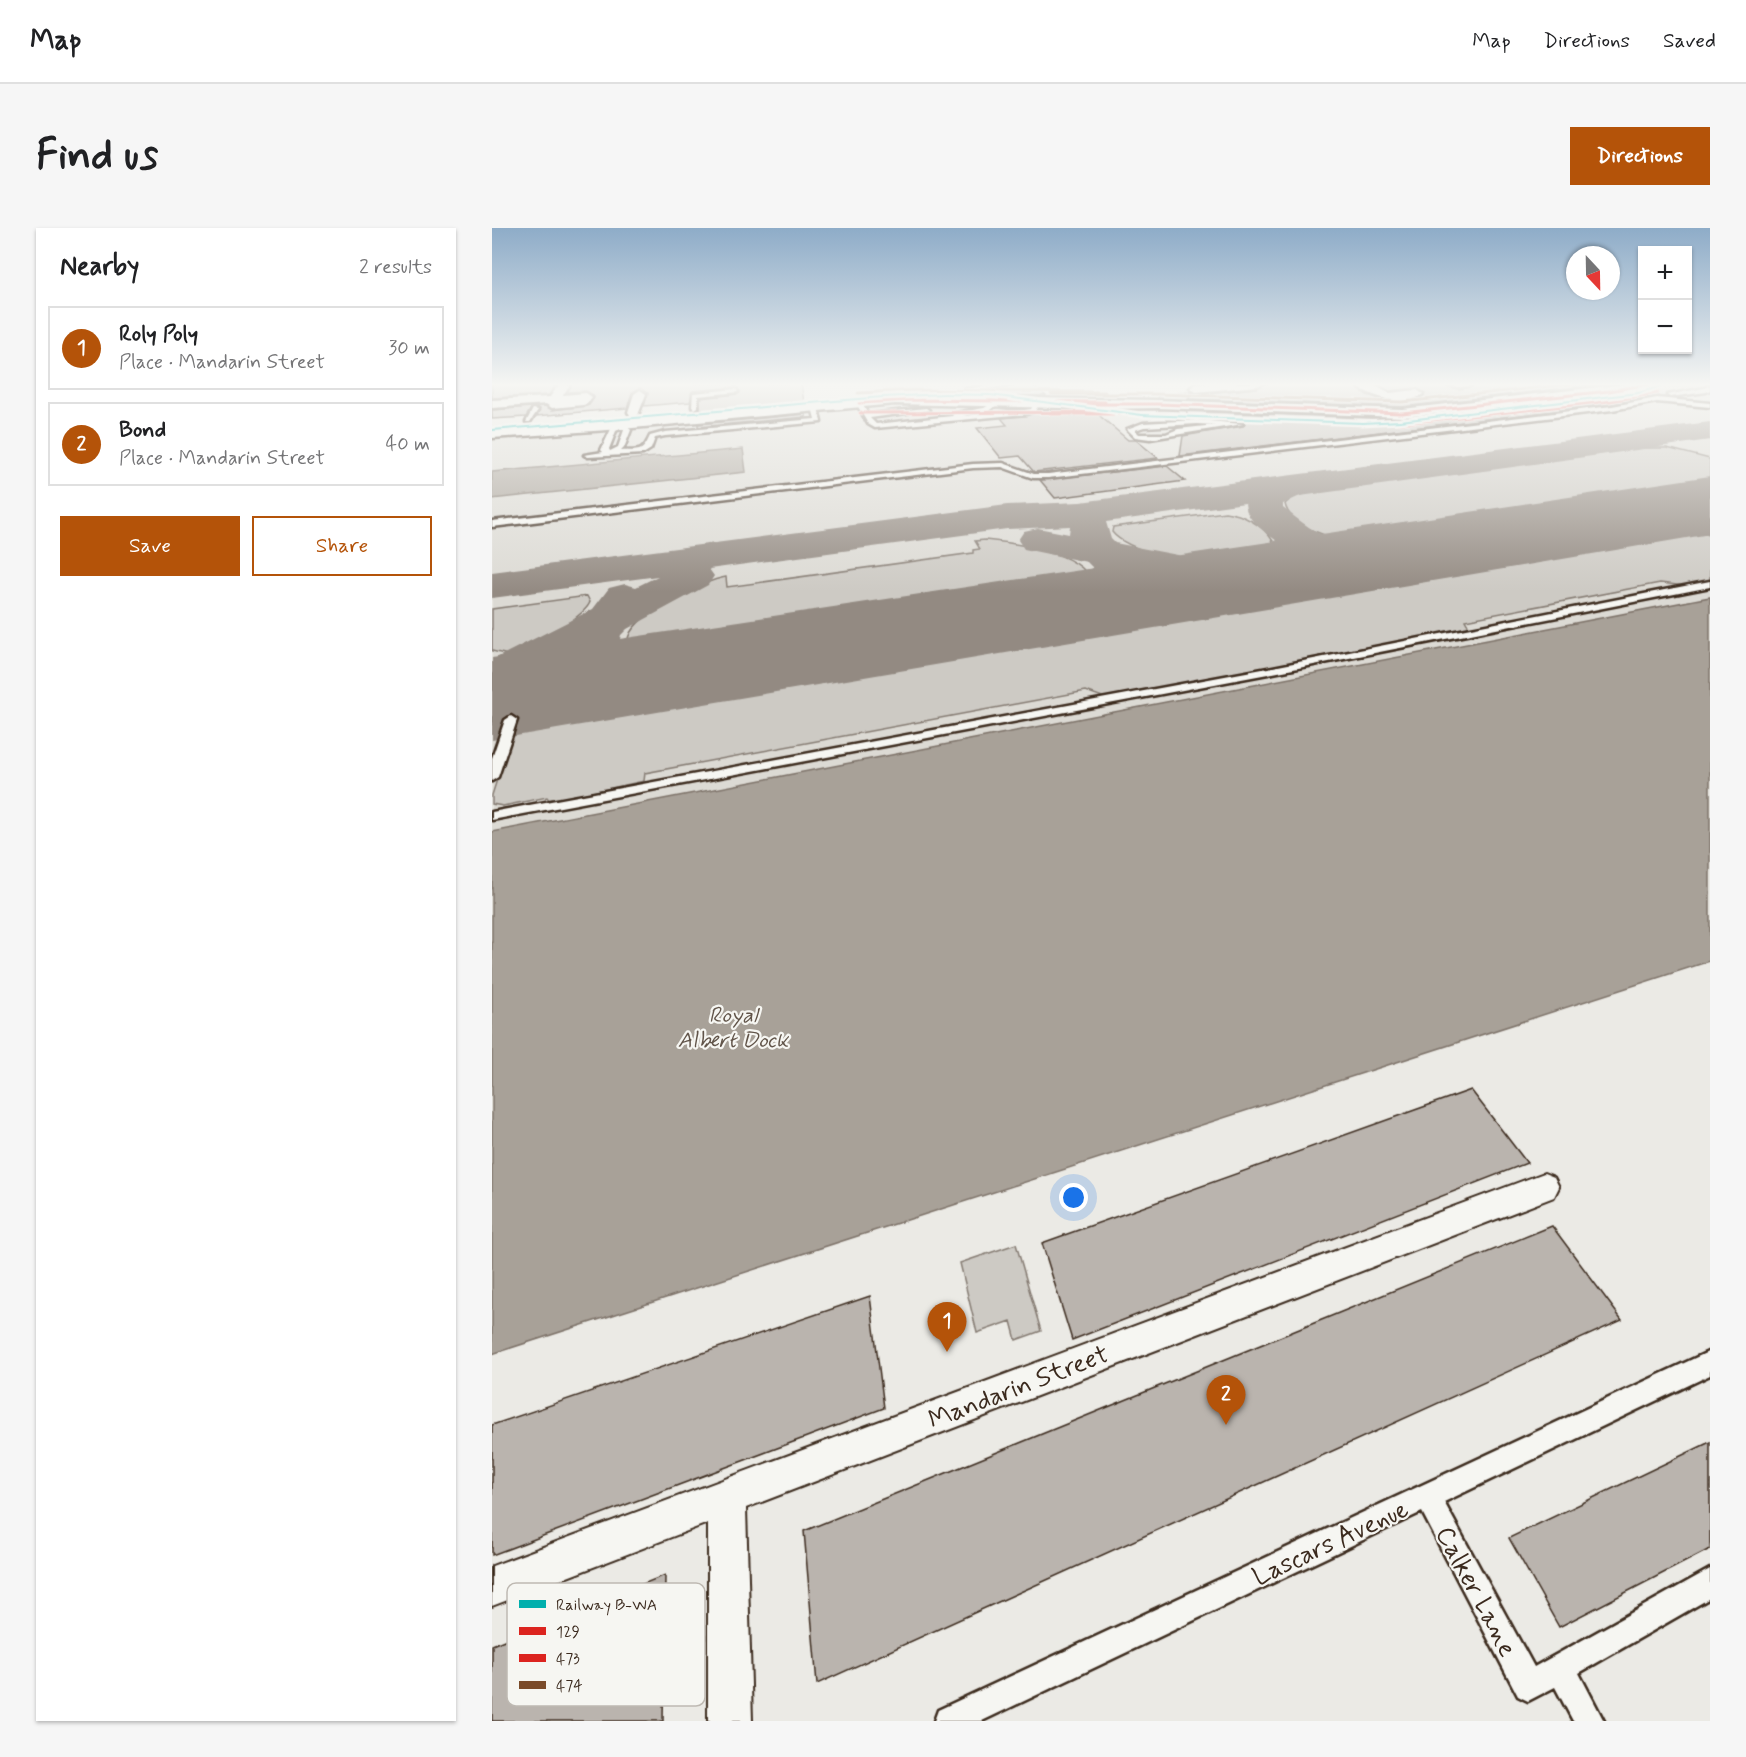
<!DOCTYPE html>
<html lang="en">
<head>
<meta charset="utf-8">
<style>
	:root { --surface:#fff; --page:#f6f6f6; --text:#202124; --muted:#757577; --line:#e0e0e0; --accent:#b45309 }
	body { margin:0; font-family:Mynerve,sans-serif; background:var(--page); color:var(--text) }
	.controls { position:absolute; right:18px; top:18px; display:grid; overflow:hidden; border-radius:0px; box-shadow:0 2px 4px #0004 }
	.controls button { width:54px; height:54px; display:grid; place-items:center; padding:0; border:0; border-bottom:2px solid var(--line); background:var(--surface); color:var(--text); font:30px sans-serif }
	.compass { position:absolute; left:1074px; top:18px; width:54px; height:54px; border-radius:50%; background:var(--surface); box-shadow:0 2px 4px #0004; rotate:158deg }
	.you { position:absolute; left:582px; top:970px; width:21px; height:21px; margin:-15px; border:4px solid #fff; border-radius:50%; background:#1a73e8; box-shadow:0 0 0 9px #1a73e833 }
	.badge { display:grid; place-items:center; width:39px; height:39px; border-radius:50%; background:var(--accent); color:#fff; font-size:20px; font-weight:700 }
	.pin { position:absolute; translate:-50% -50px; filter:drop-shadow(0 2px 3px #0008) }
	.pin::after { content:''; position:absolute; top:32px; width:21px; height:18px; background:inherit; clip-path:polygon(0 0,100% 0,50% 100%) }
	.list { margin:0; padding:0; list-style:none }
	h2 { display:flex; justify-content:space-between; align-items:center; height:78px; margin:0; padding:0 24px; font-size:26px }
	h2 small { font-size:20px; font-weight:400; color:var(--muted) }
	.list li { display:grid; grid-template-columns:39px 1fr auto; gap:18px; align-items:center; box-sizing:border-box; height:84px; margin:0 12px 12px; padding:0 12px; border:2px solid var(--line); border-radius:0px }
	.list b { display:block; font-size:22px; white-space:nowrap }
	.list p { margin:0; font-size:20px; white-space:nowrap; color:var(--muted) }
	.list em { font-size:20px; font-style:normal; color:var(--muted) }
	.actions { display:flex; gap:12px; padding:18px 24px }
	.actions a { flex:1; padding:14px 0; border:2px solid var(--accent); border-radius:0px; text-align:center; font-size:21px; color:var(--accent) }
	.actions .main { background:var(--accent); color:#fff }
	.map { position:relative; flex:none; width:1218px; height:1493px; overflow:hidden; border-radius:0px }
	header { display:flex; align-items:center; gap:36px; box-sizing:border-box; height:84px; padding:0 30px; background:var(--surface); border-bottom:2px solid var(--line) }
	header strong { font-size:28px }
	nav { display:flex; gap:33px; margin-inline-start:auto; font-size:21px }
	.intro { display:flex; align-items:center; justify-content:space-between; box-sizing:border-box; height:144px; padding:0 36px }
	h1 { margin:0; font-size:42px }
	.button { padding:15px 27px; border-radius:0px; background:var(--accent); color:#fff; font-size:21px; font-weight:700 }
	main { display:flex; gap:36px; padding:0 36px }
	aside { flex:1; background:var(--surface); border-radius:0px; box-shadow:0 2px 4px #0004 }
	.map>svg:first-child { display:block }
</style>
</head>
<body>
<header>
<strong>Map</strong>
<nav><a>Map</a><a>Directions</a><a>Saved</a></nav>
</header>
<div class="intro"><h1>Find us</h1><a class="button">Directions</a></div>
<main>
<aside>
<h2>Nearby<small>2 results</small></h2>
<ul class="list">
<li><span class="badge">1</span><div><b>Roly Poly</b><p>Place · Mandarin Street</p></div><em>30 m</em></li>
<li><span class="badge">2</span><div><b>Bond</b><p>Place · Mandarin Street</p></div><em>40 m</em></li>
</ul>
<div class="actions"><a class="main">Save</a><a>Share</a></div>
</aside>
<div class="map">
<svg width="1218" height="1493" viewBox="0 0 1218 1493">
	<rect width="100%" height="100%" fill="#ebeae5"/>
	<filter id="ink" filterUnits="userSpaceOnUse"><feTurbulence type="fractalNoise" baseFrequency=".0167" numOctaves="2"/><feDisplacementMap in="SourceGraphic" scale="12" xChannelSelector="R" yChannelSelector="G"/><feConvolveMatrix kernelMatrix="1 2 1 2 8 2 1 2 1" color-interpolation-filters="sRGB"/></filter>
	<g filter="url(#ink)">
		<path fill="#dcdad4" d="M1191,155h27v214l-1218,235v-333l254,-28 -3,-22 -251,23v-40l457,-37 60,2 100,17 51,5 178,6 44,-1 269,-31z"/>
		<path fill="#cdcac4" stroke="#847a71" stroke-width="1.5" d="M749,159v16l-85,-4 4,-5z
			M1127,220h48l43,11v28l-356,54c-21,-2 -64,-13 -69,-37l8,-7 45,-11z
			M733,284c18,2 38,13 48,29l-6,14c-18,3 -38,9 -55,8 -26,-1 -84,-11 -100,-31l1,-5z
			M1218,296v57l-24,5 -26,-3 -195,37 4,7 -12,4 -352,67 -19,-7 -441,82 -1,8 -94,20 -3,-4 -44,9 -11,-2v-9l23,-71z
			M493,312c29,3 83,10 102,33v8l-450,71 -9,-9c-4,-25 77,-63 98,-66l1,10 246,-34v-3l7,-1 -5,-8z
			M95,368l3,6c-6,17 -65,47 -78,54l-20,-5v-42z
			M524,1016l25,87 -25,9 -5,-19 -34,12 -17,-70z"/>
		<path fill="#a8a198" stroke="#7c7167" stroke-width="1.5" d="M251,221l3,23 -254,27v-27z
			M1218,369v364l-1218,393v-522z"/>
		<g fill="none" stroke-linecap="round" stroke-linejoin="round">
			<path fill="#938a82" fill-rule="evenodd" d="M1218,194v18l-410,56 -17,8v4c17,12 35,29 56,33 22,4 44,1 65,6l6,9 -6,9c-47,12 -102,-2 -139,-33 -10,-9 -19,-15 -20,-29l-139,19 5,17 4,4 99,19 43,2 16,4 6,9 -6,9c-44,11 -92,-5 -136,-13l1,8 -20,24 -51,17 -17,-4 -6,-10c12,-17 35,-16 50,-30l-2,-11 -5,-5 -63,-13 -6,-9 6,-9 14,-3 31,6 1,-8 -63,3 -298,40 5,7 -6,9 -81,44 -6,6 -3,12 8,5 53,1 18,5 8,11 -8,11c-34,9 -101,11 -124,-22l-62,34 -19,5v-37l101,-51 16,-21 16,-4 11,3 22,-11 -166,22v-26l515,-67 73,-3z"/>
			<path fill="#938a82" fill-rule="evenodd" d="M1218,248v58l-1218,206v-82z"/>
		</g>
		<path fill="#bab4ae" stroke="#3b2a1e" stroke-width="1.5" d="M0,155h65l-8,12 -57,3z
			M77,155h232l3,19 -104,10v-14l38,-4 2,-3 -4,-4 -43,4 -3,11 -46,4 4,-13 -9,-5 -7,5 -5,15 -90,8 3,-7 -5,-2 10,-1 7,4 37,-5 5,-7 -1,-3 -7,-4 -19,1 4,-6z
			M525,155h14l15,13 -65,-1 -2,-2 36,-7z
			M773,155h86l16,12 31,8 18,-3 9,-7 -8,-5 -28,3 -14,-8h68l4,4 12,2 13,-2 4,-4h135l-209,24 -213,-8 1,-8 6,3 61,-6z
			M1165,160l1,8 -46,8 -432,52 3,-20 60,-10 2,-2 -2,-2 -57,-4 1,-7 215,8 207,-22z
			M40,179l-6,10 -34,2v-9z
			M546,182l56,1 34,29h8l22,18 -124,14 -14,-16 -19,2 -24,-30 30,-3 -6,-7 24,-2 11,-3z
			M314,186v3l-108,10v-3z
			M675,238l18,15 -130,17 -15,-18z
			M979,862l56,73 -455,177 -30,-97z
			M1060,998l70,94 -805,364 -13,-153z
			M378,1068l14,112 -392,147v-130z
			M1218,1214v107l-151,78 -50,-89z
			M173,1347l-2,146h-171v-76z"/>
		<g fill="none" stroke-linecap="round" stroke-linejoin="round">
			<defs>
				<path id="service" d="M512,155l11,1 -46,8 -10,9 -5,-1 11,-11z
					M1218,157v5l-4,2 -36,5 -3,-2 37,-7z
					M244,161l2,3 -40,4v11l-3,2 -3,-2 1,-14z
					M1165,170l53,5v4l-53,-5 -45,8 -564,68h-15l-31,-11 -29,1 -481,59v-6l481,-57 30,-1 31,11h14l564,-68z
					M505,173l2,3 -11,7 -25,5 61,-6 7,-1 4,-7 5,1 -5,8 -11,3 -149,14 -7,-4 -12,-21 5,-1 7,12 58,-6 3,2 -59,8 6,6 76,-8 3,-3 29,-5z
					M323,177l3,2 3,15 -156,14 -10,2 -4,11 -8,5 -55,3 -4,-2 19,-3 -2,-2 10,-21 11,-6 9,7 -7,18 -3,3c18,-1 21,3 29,-15l15,-4 150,-13 -3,-12zM130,200l2,2 -6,17 -8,4 -1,-2 7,-18z
					M41,181l5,1 -8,12h-4z
					M705,192l46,4 -93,15 -15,-2 -8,-8 16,-6zM705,196l18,1 -37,4 -12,5h-27l-4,-4 9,-3z
					M1218,353v6l-442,87 -776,146v-8l776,-144z
					M19,488l6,4 -19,57 -6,4v-23l13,-38z
					M1218,1123v24l-266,127 90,165 176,-98v29l-131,75 25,48h-31l-18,-34 -27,14 -10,-5 -96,-184 -440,209h-48l4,-11z"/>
				<path id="pedestrian" d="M1052,945l10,4 5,10 -5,10 -808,311 6,213h-44v-198l-216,83v-40z"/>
				<path id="minor" d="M68,155l7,1 2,2 -6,9 23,-2 6,4 -5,7 -4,1 -31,3 -6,-4 -54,4v-8l58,-3z
					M719,155h52l-6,3 -61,6 -6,-4 6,-4z
					M861,155h16l20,10 28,-3 6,4c-17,14 -54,3 -70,-11z
					M953,155h29c-7,5 -22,5 -29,0z
					M1142,155h28l-6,3 -47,9 -207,22 -244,-9 -54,1 -209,-5 -273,25 -130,9v-8l130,-9 273,-25 263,4 244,9z
					M148,162l6,4 -8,21h-8l-2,-3 6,-18z"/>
			</defs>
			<use href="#service" stroke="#3b2a1e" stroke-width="5"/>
			<use href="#pedestrian" stroke="#3b2a1e" stroke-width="4"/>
			<use href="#minor" stroke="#3b2a1e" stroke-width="5"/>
			<use href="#service" fill="#f6f6f2" fill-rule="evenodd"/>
			<use href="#pedestrian" fill="#f6f6f2" fill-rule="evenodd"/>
			<use href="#minor" fill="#f6f6f2" fill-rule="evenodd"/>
			<defs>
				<path id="bus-1" d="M367,175l53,-3 193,2
					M559,176h107l244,9 207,-22 45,-8"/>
				<path id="bus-2" d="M368,185l245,-1
					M559,186h107l245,9 207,-22 48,-8"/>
				<path id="bus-3" d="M366,165l54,-3 193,2
					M559,166h107l244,8 180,-19"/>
			</defs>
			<use href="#bus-1" stroke="#f6f6f2" stroke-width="4.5"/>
			<use href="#bus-2" stroke="#f6f6f2" stroke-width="4.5"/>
			<use href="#bus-3" stroke="#f6f6f2" stroke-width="4.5"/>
			<use href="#bus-1" stroke="#dc241f" stroke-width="3"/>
			<use href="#bus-2" stroke="#dc241f" stroke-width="3"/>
			<use href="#bus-3" stroke="#7a4b2a" stroke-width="3"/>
			<defs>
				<path id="rail-1" d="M1177,155h6l-37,11 -238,28 -37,2 -221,-8 -152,-20 -46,-1 -62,3 -390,33v-2l390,-33 62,-3 46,1 152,20 221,8 37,-2 238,-28z"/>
			</defs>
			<use href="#rail-1" stroke="#f6f6f2" stroke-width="5"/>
			<use href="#rail-1" fill="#00afad" fill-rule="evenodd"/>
		</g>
	</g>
	<linearGradient id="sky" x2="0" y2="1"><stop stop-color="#8eacc8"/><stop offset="0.43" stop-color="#f6f6f3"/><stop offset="1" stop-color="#f6f6f3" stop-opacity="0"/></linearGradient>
	<rect width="1218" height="364" fill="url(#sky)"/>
	<g text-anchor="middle" stroke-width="4.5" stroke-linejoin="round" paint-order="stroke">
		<g font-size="22" font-style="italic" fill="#615449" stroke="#f6f6f2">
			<text x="241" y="794">Royal<tspan x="241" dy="25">Albert Dock</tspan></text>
		</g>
		<g font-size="26" fill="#3b2a1e" stroke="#f6f6f2">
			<text transform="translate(526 1158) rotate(-21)" y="9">Mandarin Street</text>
			<text transform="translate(838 1314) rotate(-25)" y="9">Lascars Avenue</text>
			<text transform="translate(985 1363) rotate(62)" y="9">Calker Lane</text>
		</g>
	</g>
	<rect x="15" y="1355" width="198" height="123" rx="9" fill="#f6f6f2" stroke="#beb9b2" stroke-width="1.5"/>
	<rect x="27" y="1372" width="27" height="8" fill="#00afad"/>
	<rect x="27" y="1399" width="27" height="8" fill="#dc241f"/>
	<rect x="27" y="1426" width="27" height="8" fill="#dc241f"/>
	<rect x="27" y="1453" width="27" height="8" fill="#7a4b2a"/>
	<g font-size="16" fill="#3b2a1e">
		<text x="64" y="1382">Railway B-WA</text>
		<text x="64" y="1409">129</text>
		<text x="64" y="1436">473</text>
		<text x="64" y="1463">474</text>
	</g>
</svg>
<div class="controls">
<button>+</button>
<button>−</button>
</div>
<svg class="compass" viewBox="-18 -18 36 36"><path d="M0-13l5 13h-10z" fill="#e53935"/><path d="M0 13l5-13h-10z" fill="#757577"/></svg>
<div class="you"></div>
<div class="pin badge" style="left:455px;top:1124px">1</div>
<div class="pin badge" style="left:734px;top:1197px">2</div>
</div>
</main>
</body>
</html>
